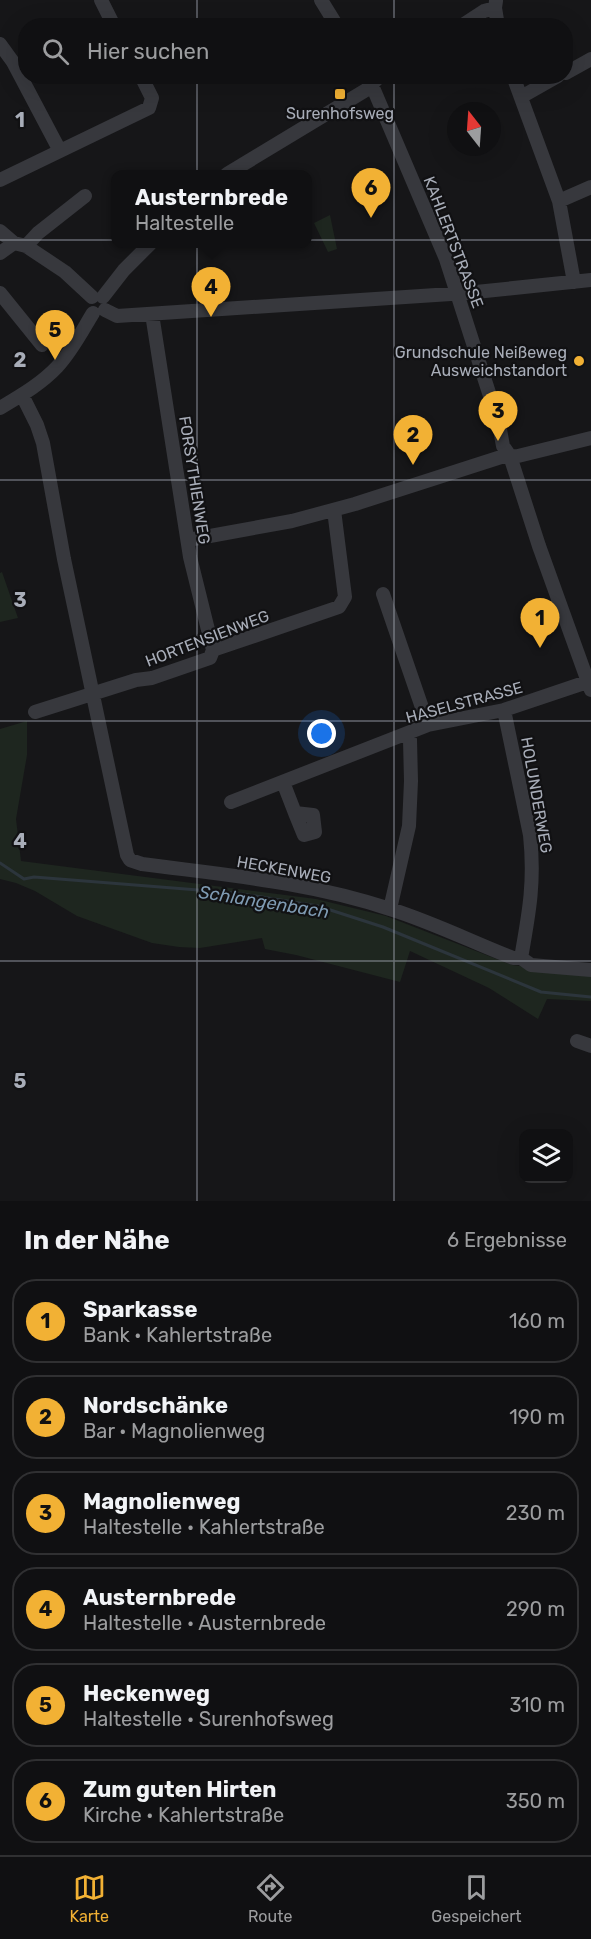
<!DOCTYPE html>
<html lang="de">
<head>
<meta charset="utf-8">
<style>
	:root { --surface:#101012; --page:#1e1e20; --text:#f1f3f6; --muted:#9c9d9f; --line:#303032; --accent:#f2b134 }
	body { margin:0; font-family:Rubik,sans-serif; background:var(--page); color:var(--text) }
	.controls { position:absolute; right:18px; bottom:18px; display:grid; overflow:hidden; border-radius:12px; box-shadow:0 6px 24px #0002 }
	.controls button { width:54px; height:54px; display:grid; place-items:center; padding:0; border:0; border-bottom:2px solid var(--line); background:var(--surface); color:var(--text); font:30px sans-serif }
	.compass { position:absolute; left:447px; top:102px; width:54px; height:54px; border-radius:50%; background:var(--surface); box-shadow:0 6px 24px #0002; rotate:343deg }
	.you { position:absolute; left:322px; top:734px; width:21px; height:21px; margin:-15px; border:4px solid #fff; border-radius:50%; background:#1a73e8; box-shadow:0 0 0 9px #1a73e833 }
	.badge { display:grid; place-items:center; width:39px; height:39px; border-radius:50%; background:var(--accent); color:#111; font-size:20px; font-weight:700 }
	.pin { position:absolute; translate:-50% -50px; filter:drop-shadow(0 2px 3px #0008) }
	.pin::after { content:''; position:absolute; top:32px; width:21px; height:18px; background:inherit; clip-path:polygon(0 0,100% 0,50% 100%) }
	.popup { position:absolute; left:111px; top:170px; width:201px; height:78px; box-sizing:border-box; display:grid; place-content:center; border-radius:12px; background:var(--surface); filter:drop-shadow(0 2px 4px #0005); font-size:20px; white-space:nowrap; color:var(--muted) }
	.popup b { font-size:22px; color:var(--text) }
	.popup::after { content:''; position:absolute; left:50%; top:100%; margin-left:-12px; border:12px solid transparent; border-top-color:var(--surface) }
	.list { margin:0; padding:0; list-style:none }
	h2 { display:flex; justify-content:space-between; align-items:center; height:78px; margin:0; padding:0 24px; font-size:26px }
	h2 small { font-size:20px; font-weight:400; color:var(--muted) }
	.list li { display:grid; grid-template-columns:39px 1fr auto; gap:18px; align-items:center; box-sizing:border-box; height:84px; margin:0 12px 12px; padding:0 12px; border:2px solid var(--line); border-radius:24px }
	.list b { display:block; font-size:22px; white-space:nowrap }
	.list p { margin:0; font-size:20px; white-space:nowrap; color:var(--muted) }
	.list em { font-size:20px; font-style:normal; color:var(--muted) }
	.icon { flex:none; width:33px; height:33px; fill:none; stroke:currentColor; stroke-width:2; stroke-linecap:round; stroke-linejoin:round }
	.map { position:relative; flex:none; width:591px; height:1201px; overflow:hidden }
	.search { position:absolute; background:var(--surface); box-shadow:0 6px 24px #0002; left:18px; right:18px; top:18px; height:66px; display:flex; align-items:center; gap:15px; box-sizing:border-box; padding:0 21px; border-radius:24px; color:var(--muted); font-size:22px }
	.sheet { height:654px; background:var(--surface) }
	nav { display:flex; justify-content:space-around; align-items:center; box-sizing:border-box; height:84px; border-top:2px solid var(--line); background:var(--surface); font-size:16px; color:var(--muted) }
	nav a { display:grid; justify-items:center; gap:3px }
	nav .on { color:var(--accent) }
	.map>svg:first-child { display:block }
</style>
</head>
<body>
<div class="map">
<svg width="591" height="1201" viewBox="0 0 591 1201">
	<rect width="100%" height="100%" fill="#161618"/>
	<path fill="#1e261f" d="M330,215l7,34 -9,3 -14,-29z
		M2,572l16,46 -18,4v-49z
		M27,721v34l-11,64 5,42 295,38 70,17 126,49 79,10v26l-44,-2 -9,20 -49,-31 -79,-37 -10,31 -104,-27 -31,-6 -3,-11 -62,10 -21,-1 -27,-4 -75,-27 -42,-25 -19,-8 -16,-4v-150z"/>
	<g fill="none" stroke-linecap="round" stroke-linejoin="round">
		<path stroke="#2c353c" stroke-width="3" d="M0,863l24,16 10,-2 202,16 82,13 65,21 158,65 50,5"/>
		<path stroke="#37383d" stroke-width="14" d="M101,0l13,26
			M321,0l16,26
			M496,1l-1,7 3,18
			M461,26l23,-15 11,-3
			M0,44l13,18 47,89
			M566,73l25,-14
			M368,76l78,183 53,165 4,22 7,10 29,90 52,144
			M513,76l46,125 15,81
			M521,97l37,-21
			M227,174l139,-84 14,-14
			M0,180l149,-72 3,-10 -11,-22
			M559,201l32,-14
			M0,231l14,12 12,3 39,26 27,25
			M26,246l12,-13 47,-37
			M0,253l14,-10
			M0,293l42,52
			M103,297l21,-27 26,-26
			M105,310l12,6 349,-23 125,-13
			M152,314l38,243 23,93
			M22,395l15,30 6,18 21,116 63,296 3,5 12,4c83,11 168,18 248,45 42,13 82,33 123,49h8l10,7 60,5
			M0,408c20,-12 41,-24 57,-41 15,-16 25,-36 36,-54
			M188,540l104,-19 63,-17 146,-47 17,-1 73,-18
			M383,594l45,131
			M504,710l26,125c5,47 -1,78 -9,123
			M35,712l101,-32 16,-2 58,-20 3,-8 126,-43 6,-10 -11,-87
			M283,782l12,31 18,2 2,17 -11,3 -9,-22
			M231,802l197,-77 76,-15 83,-28
			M390,909l19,-83 2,-45 -1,-41 -2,-7
			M577,1041l14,5"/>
	</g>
	<path fill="none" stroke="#a8adb8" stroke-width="1.5" stroke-opacity="0.55" d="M197,0v26M394,0v26M197,76v1125M394,76v1125M0,240h591M0,480h591M0,721h591M0,961h591"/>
	<g fill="#f2b134" stroke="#111113" stroke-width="2">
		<rect x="334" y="88" width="12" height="12" rx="3"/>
		<circle cx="579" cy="361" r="6"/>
	</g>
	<g text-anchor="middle" stroke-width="4.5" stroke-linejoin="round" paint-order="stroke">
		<g font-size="16" fill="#a8adb8" stroke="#111113">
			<text x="340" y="119">Surenhofsweg</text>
			<text x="567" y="358" text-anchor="end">Grundschule Neißeweg<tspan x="567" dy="18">Ausweichstandort</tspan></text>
		</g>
		<g font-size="16" fill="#a8adb8" stroke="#111113">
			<text transform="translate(454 242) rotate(69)" y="6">KAHLERTSTRASSE</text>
			<text transform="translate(195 480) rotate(81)" y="6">FORSYTHIENWEG</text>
			<text transform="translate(207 638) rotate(-21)" y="6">HORTENSIENWEG</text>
			<text transform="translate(464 702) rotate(-15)" y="6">HASELSTRASSE</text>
			<text transform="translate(537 795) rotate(80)" y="6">HOLUNDERWEG</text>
			<text transform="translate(284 869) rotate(10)" y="6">HECKENWEG</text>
		</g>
		<g font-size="18" font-style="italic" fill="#7f9bb3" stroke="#111113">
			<text transform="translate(264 902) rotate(9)" y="6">Schlangenbach</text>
		</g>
	</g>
	<g font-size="20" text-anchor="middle" font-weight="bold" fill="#a8adb8" stroke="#111113" stroke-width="4.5" stroke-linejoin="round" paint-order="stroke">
		<text x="20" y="127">1</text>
		<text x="20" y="367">2</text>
		<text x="20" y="607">3</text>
		<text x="20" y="848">4</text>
		<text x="20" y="1088">5</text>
	</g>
</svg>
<div class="controls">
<button><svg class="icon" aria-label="layers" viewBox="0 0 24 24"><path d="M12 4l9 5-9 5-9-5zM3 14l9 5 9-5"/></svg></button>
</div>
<svg class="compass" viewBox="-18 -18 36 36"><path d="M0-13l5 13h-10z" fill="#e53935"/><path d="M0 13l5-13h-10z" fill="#9c9d9f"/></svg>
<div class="you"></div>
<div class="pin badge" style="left:540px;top:648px">1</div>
<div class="pin badge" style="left:413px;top:465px">2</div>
<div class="pin badge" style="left:498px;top:441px">3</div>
<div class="pin badge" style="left:211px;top:317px">4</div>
<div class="popup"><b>Austernbrede</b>Haltestelle</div>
<div class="pin badge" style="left:55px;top:360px">5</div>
<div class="pin badge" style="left:371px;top:218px">6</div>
<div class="search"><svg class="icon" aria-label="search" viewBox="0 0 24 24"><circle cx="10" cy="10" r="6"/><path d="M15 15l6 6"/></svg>Hier suchen</div>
</div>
<section class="sheet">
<h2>In der Nähe<small>6 Ergebnisse</small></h2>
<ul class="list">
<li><span class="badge">1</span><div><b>Sparkasse</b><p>Bank · Kahlertstraße</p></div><em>160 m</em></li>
<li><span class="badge">2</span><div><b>Nordschänke</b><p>Bar · Magnolienweg</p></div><em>190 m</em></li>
<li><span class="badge">3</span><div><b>Magnolienweg</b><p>Haltestelle · Kahlertstraße</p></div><em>230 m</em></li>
<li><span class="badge">4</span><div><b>Austernbrede</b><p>Haltestelle · Austernbrede</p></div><em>290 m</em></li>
<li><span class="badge">5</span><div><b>Heckenweg</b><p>Haltestelle · Surenhofsweg</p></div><em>310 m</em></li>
<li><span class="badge">6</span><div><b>Zum guten Hirten</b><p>Kirche · Kahlertstraße</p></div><em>350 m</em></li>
</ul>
</section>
<nav>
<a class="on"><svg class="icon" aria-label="map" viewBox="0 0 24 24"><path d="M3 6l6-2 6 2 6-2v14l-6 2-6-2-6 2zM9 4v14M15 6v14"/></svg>Karte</a>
<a><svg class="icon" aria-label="directions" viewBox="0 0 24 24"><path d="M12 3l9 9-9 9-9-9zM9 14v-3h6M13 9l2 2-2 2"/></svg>Route</a>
<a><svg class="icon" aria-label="saved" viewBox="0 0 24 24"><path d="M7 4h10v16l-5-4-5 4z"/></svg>Gespeichert</a>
</nav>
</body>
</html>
